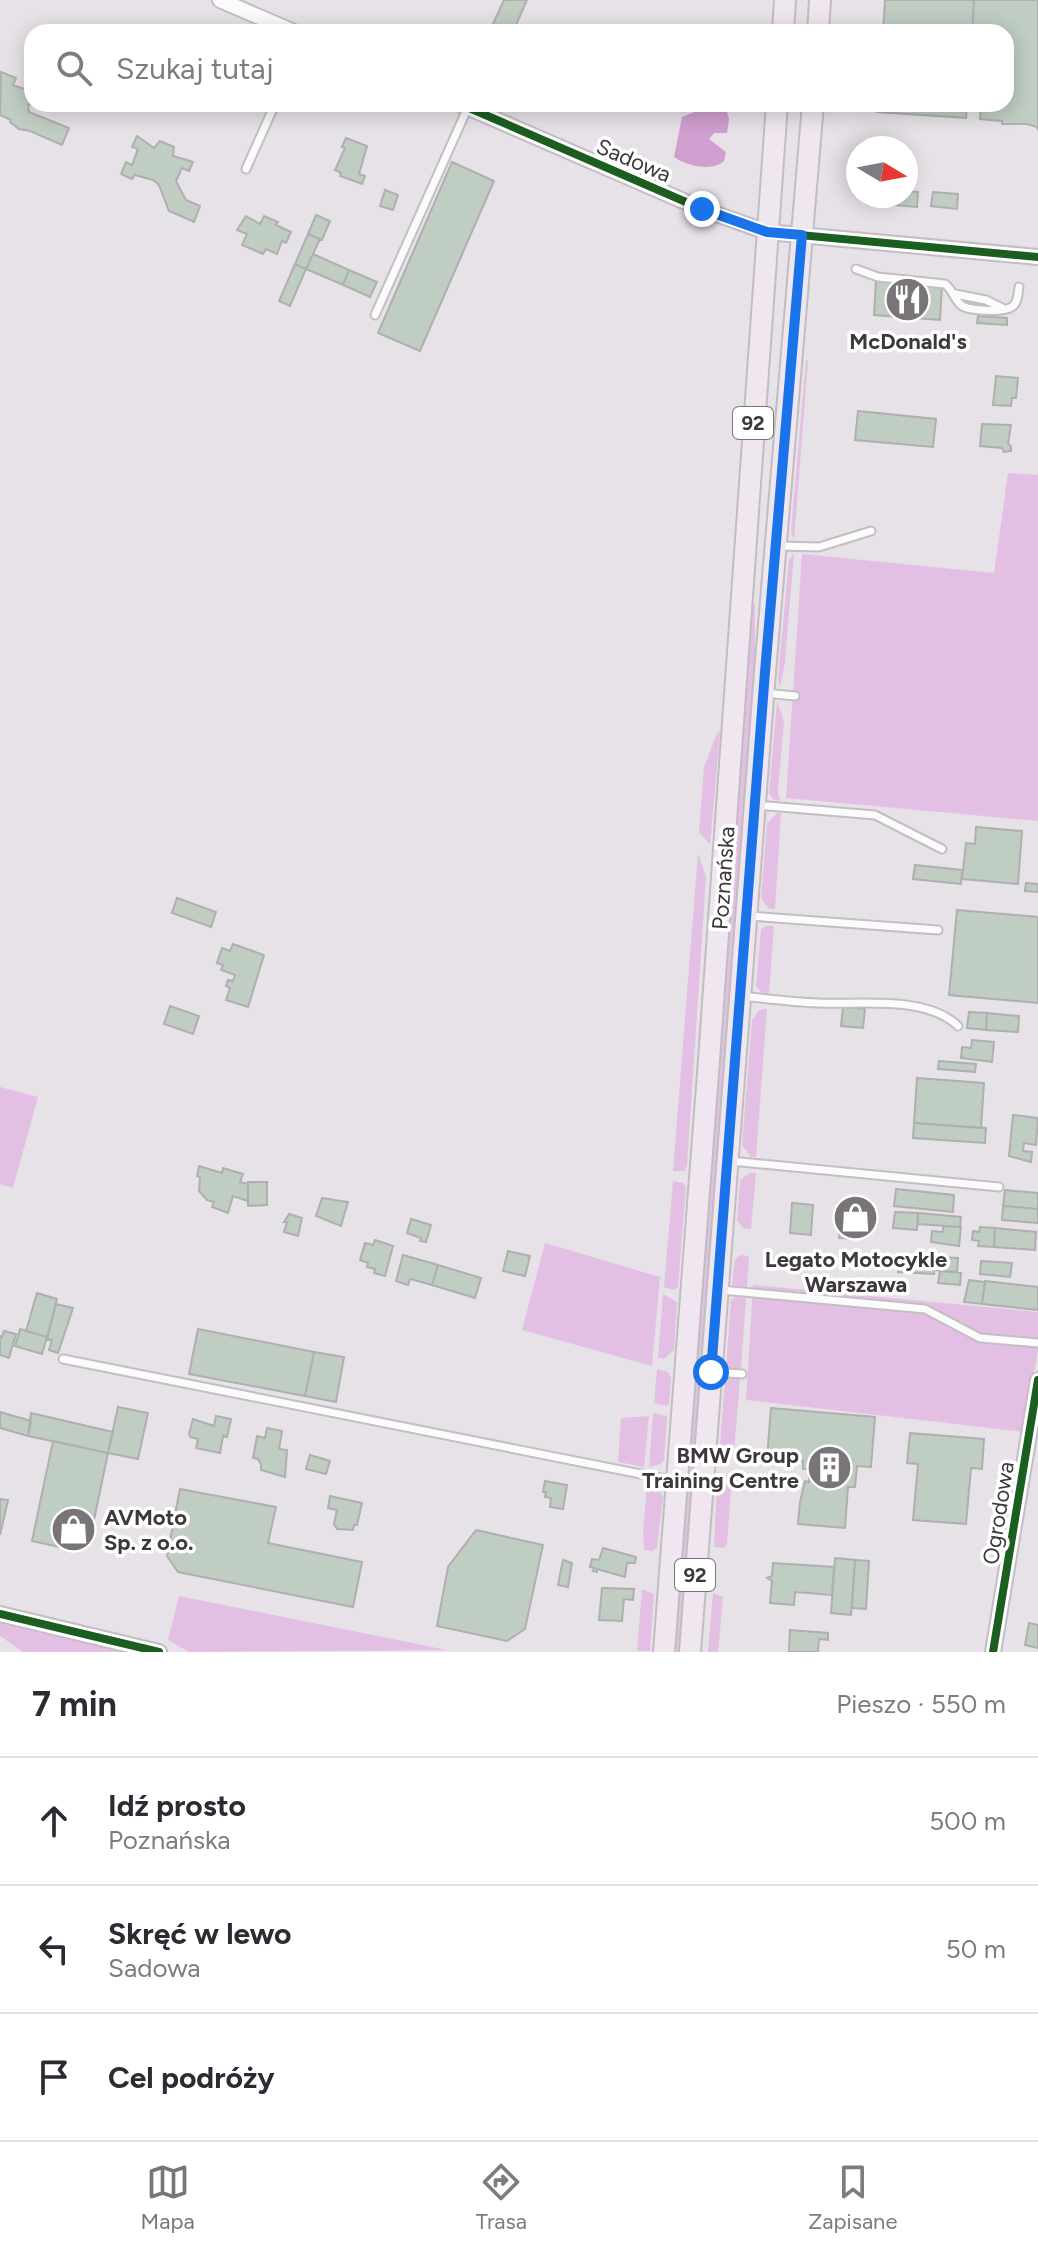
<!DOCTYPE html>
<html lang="pl">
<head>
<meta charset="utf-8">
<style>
	:root { --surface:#fff; --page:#f2f2f3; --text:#2b2b33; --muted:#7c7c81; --line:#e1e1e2; --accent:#787478 }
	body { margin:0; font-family:Figtree,sans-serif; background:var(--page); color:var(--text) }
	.compass { position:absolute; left:846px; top:136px; width:72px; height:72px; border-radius:50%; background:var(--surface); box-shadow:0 4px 20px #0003; rotate:100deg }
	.stop { position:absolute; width:24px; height:24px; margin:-18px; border:6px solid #1a73e8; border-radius:50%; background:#fff }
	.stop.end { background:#1a73e8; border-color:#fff; box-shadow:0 2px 8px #0008 }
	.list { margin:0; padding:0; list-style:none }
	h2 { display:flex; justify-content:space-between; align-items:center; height:104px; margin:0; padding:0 32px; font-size:34px }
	h2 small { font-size:26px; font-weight:400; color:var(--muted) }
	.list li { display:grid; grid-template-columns:52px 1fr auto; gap:24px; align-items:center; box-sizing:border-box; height:128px; padding:0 32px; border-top:2px solid var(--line) }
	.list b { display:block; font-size:30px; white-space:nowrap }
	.list p { margin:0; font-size:26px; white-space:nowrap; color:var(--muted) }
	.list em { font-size:26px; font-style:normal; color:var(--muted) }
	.icon { flex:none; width:44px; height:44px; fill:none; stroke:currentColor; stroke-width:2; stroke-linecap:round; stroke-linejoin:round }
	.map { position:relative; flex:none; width:1038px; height:1652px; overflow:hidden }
	.search { position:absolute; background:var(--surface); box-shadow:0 4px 20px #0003; left:24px; right:24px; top:24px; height:88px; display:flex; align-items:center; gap:20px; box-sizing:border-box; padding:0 28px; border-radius:24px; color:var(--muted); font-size:30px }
	.sheet { height:488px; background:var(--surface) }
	nav { display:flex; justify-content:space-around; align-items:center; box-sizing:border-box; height:112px; border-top:2px solid var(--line); background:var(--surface); font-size:22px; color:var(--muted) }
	nav a { display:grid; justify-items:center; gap:4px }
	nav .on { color:var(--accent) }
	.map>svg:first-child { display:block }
</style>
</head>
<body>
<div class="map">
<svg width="1038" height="1652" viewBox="0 0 1038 1652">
	<rect width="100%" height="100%" fill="#e7e2e7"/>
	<path fill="#e3c0e3" d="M806,360l2,1 -14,179 -3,-8z
		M1008,473l30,2v346l-252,-23 16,-244 192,19z
		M794,553l-9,109 -5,26 -2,-11 11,-117z
		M755,603v89l-74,960h-10l71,-927 10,-119z
		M777,701l7,20 -6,70 2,10 -7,-2 -4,-6z
		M718,731l2,1 -10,113 -11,-13 5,-65z
		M777,813h4l-6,96h-6l-8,-11 6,-75z
		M698,853l8,24 -19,289 -3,5h-11z
		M766,926h8l-5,68 -7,-1 -6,-7 5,-57z
		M767,1009l-11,148h-5l-9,-12 10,-125 7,-10z
		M0,1087l38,10 -25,91 -13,-4z
		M750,1173h6l-5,56 -8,-1 -6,-8 3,-40z
		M673,1181l10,2 3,4 -8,101 -5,2 -9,-3z
		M545,1243l115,34 -8,89 -130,-36z
		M740,1255l9,1 -2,31 -15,-2 3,-25z
		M753,1285l285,27v37l-14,83 -278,-32z
		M663,1294l14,8 -3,48 -10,9 -6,-1z
		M736,1297l10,1 -5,72 -15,-2 5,-68z
		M657,1369l11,3 3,7 -2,25 -3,2 -12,-3z
		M727,1378l13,1 -6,74 -8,-1 -6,-6 5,-67z
		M653,1413l14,3 -3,44 -3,4 -12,3z
		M649,1416l-5,51 -26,-5 3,-44z
		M727,1475h5l-5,69 -3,4 -10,-1 3,-66z
		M647,1484l9,1 7,12 -6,50 -4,4 -9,-1 -1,-18z
		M642,1589l12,5 -4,57h-13z
		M713,1593l10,4 -5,55h-10z
		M179,1596l243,49 24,5 -257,2 -21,-12z
		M0,1620l126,32h-103l-23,-16z"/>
	<path fill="#d09fd0" d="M720,108l7,4 2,7 -2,14h-13l-5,6 17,13 -2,9c-12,11 -37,5 -50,-4l8,-40 20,-8z"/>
	<path fill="#bfcdc3" stroke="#afafaf" stroke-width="2" d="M504,0h23l-14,32h-7l-14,-6z
		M885,0h89l-2,32h-89z
		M974,0h64v130l-1,-3 -10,-3h-25v-3l-22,-2 1,-15h25v-72h-34z
		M1,72l15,6 -3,7 11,4 3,-6h5v21l-4,1 1,7 40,16 -7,17 -32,-14 -11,-2 -9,-7 1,-2 -11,-5z
		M877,104h90l-1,14 -89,-6z
		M137,136l17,12 6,-7 14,6 -1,9 20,6 -4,9 -7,-3 -6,13 10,19 14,6 -6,16 -25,-11 -10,-26 -6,-5 -18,-5 -3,4 -11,-5 5,-12 6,3 6,-16 -6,-2z
		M346,138l21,8 -8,28 6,2 -3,8 -22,-8 1,-3 -6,-3 10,-22 -3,-1z
		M452,162l42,19 -74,170 -42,-18z
		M385,190l13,5 -5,15 -13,-4z
		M906,191l12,1 -1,15 -35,-3 1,-8h23z
		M933,192l25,2 -1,15 -26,-3z
		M316,215l14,6 -8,19 -14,-6z
		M246,216l14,8 4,-8 14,6 -2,3 15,7 -5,11 -4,-2 -5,13 -11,-5 -3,5 -21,-9 5,-11 -10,-4z
		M308,234l12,5 -14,30 -11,-5z
		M313,254l36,16 -6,15 -37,-16z
		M295,264l11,5 -16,37 -11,-5z
		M349,270l28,12 -7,15 -27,-12z
		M876,280l66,6 -2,34 -66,-5z
		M978,316l29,2v7l-30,-2z
		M996,376l22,2 -2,20h-4l-1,8 -18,-1z
		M858,411l78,8 -3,28 -78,-7z
		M982,424l29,1 -3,18 3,4v4l-7,1 -2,-4 -22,-2z
		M976,827l46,4 -4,53 -56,-5 4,-36 9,1z
		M915,865l47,5 -1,14 -48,-5z
		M1026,883l12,1v8l-13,-1z
		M177,898l39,14 -5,15 -39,-14z
		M957,910l81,7v86l-89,-8z
		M233,944l31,11 -16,52 -22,-7 4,-12 -4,-2 2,-6 5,1 2,-6 -14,-5 2,-5 -6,-2 5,-15 8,3z
		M170,1006l29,10 -6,18 -29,-10z
		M843,1007l22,2 -2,19 -22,-2z
		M969,1012l18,1 -1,17 -19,-2z
		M987,1013l32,3 -1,16 -32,-2z
		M972,1040l22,2 -2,20 -31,-4 1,-11 9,1z
		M939,1061l37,3 -1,8 -37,-3z
		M917,1078l67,5 -3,45 -67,-5z
		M1013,1115l25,3 -2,27 -12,-2 -1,8 9,1 -1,10 -22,-6z
		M914,1123l72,5 -1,15 -72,-5z
		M199,1166l23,7 1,-5 20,6 -3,8 8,2v17l-15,-5 -5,17 -16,-6 2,-5 -7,-2 -8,-9 1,-14 -3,-1z
		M248,1182h19v23l-19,1z
		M896,1189l58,6 -1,17 -59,-6z
		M1005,1190l33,3v16l-35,-3z
		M322,1198l26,4 -7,24 -25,-10z
		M792,1203l21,2 -2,30 -21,-2z
		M1003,1206l35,3v14l-36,-3z
		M838,1208l16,1 -1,9 14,1 -1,15 -6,-1v6l-21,-1 2,-20h-4z
		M895,1212l23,1 -1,17 -24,-2z
		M918,1213l43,4 -1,10 -42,-3z
		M289,1214l13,4 -4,18 -14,-4 3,-10h-3z
		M411,1219l20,6 -5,17 -6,-1 1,-3 -14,-5z
		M943,1226l18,1 -2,19 -28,-4 1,-11 11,1z
		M980,1227l15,1 -1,19 -16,-1 1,-5 -7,-1 1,-9 6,1z
		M995,1228l41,4 -1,18 -41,-3z
		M375,1240l18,6 -8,30 -11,-3 1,-4 -8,-2 1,-4 -8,-3 5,-17 8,2z
		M508,1251l22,5 -5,20 -22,-5z
		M403,1255l35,10 -6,20 -22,-6 -2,6 -12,-4z
		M900,1255l58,3 -1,14 -23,-2v4l-36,-2z
		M981,1261l31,2 -2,14 -30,-3z
		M438,1265l43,13 -6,20 -43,-13z
		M940,1271l21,2 -1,12 -22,-2z
		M969,1280l16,2 -3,22 -18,-2z
		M985,1281l53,6v23l-56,-6z
		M37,1293l20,6 -10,38 -21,-6z
		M56,1304l17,4 -15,45 -9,-3 3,-10 -5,-1z
		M20,1329l27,8 -5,17 -27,-8z
		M198,1329l116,23 -9,44 -116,-22z
		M4,1331l12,3 -7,24 -9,-3v-19l2,1z
		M314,1352l30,5 -8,45 -31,-6z
		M118,1407l30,6 -10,46 -30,-6z
		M771,1408l104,9 -4,50 -14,-1 -2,21h-7l-3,41 -47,-4 2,-22 5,-21 4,1 1,-12 -7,-1v-8l-36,-3z
		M0,1412l31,9 -3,15 -28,-8z
		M31,1413l82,19 -5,21 -80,-17z
		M216,1416l15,3 -4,18 -4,-1 -3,17 -24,-5 2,-9 -8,-2 -1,-3 4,-15 21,7z
		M267,1428l15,3 -3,18 8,1 -2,27 -24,-7v-6l-3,-5 -5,-1 4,-22 8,2z
		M910,1433l74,6 -2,30 -11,-1 -5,56 -53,-4 5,-56 -11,-1z
		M53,1441l55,12 -18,86 -17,11 -41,-9z
		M310,1455l20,6 -4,13 -20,-5z
		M545,1481l22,4 -4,24 -13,-2 1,-9 -6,-1 1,-5h-3z
		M180,1489l96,18 -8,36 94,19 -9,45 -175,-35 -11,-16z
		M330,1496l32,7 -5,22h-3l-1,5 -16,-1 -3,-5 3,-14 -9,-2z
		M0,1499l8,1 -8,35z
		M476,1530l67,15 -18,84 -18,12 -70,-15 11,-59z
		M603,1548l33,9 -1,6h-8l-2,14 -28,-8v3l-4,-1 1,-3 -4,-1 2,-8 7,1z
		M835,1558l20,2 -4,55 -20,-2z
		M563,1560l9,3 -4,24 -10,-2z
		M855,1560l14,1 -3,48 -14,-1z
		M773,1563l61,4 -2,28 -37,-3 -1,13 -24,-2 2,-22 -5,-3 5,-2z
		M602,1588l32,1 -1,11 -9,-1 -2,22 -23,-1z
		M1029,1623l9,2v23l-13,-3z
		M790,1630l38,3v7l-9,-1 -1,13h-29z"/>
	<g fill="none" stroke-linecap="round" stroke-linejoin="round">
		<defs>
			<path id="service" d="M246,169l29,-65
				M856,269l22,8 67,7c8,6 9,15 16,21 7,6 45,8 52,1 5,-4 5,-12 6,-19
				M955,294l31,6 18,9
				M375,315l93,-208
				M780,546l39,1 52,-16
				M765,693l30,3
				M757,805l118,10 67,34
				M749,916l189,14
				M742,996c26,3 51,6 76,7 42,2 108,-8 140,23
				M730,1161l269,26
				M721,1290l204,19 55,29 58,5
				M63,1359l613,122
				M713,1372l29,2"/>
			<path id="minor" d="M220,0l74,32
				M460,104l242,105 65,23 271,25
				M0,1614l159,38
				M993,1652l45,-272"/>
			<path id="primary" d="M783,32l2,-32
				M818,32l2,-32
				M664,1652l45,-592 68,-956
				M690,1652l75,-980 48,-568"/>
		</defs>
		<use href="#service" stroke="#c3bec3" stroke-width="11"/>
		<use href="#minor" stroke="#c3bec3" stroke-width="18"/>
		<use href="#primary" stroke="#c0bec0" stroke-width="24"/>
		<use href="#service" stroke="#fbfbfb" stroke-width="7"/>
		<use href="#minor" stroke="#fbfbfb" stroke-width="14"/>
		<use href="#primary" stroke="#efe6ef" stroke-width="20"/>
		<defs>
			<path id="cycleway" d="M460,104l242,105 65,23 271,25
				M0,1614l159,38
				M993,1652l45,-272"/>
		</defs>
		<use href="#cycleway" stroke="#fff" stroke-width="13"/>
		<use href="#cycleway" stroke="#1b5e20" stroke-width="8"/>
	</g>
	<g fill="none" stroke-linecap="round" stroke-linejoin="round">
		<path stroke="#1a73e8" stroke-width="10" d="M702,209l65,23 35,3 -37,437 -54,700"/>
	</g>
	<defs>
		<symbol id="restaurant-disc" viewBox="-11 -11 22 22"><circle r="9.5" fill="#787478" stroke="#fff"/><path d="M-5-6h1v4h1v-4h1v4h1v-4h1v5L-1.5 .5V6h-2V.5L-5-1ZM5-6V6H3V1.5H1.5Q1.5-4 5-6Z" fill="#fff"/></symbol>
		<symbol id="shop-disc" viewBox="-11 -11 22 22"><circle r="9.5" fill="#787478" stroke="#fff"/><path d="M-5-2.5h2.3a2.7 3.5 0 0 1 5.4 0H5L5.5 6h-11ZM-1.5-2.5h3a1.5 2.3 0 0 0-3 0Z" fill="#fff"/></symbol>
		<symbol id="building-disc" viewBox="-11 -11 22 22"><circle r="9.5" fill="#787478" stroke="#fff"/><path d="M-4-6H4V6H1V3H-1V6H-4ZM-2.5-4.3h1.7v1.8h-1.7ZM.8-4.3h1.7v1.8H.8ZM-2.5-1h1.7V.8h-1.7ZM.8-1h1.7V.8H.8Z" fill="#fff"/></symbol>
	</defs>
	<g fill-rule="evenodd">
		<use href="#restaurant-disc" x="882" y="274" width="51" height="51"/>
		<use href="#shop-disc" x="830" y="1192" width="51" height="51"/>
		<use href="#building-disc" x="804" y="1442" width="51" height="51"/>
		<use href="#shop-disc" x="48" y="1504" width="51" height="51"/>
	</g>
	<g text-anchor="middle" stroke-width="7" stroke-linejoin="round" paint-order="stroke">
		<g fill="#fff" stroke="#767476" stroke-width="2">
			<rect x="733" y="407" width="40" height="32" rx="6"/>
			<rect x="675" y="1559" width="40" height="32" rx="6"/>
		</g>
		<g font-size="20" font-weight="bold" fill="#3c383c">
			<text x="753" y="430">92</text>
			<text x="695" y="1582">92</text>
		</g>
		<g font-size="22" fill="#3c383c" stroke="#fff">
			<text transform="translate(634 160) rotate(23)" y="8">Sadowa</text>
			<text transform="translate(723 878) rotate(-86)" y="8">Poznańska</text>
			<text transform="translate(998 1513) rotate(-81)" y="8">Ogrodowa</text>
		</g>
		<g font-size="22" font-weight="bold" fill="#3c383c" stroke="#fff">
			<text x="908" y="349">McDonald's</text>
			<text x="856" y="1267">Legato Motocykle<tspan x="856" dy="25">Warszawa</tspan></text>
			<text x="799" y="1463" text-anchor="end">BMW Group<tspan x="799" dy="25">Training Centre</tspan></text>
			<text x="104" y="1525" text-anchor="start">AVMoto<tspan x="104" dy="25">Sp. z o.o.</tspan></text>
		</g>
	</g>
</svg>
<svg class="compass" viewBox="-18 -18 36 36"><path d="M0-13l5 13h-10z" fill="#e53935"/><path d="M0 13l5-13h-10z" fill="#7c7c81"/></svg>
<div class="stop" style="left:711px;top:1372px"></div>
<div class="stop end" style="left:702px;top:209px"></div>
<div class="search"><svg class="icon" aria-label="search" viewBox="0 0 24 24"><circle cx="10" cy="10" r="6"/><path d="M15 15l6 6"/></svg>Szukaj tutaj</div>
</div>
<section class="sheet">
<h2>7 min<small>Pieszo · 550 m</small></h2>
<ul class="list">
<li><svg class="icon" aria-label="ahead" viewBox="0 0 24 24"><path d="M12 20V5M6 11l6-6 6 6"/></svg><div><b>Idź prosto</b><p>Poznańska</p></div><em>500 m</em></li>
<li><svg class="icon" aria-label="left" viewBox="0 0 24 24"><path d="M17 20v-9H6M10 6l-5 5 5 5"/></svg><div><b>Skręć w lewo</b><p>Sadowa</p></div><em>50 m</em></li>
<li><svg class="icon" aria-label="arrive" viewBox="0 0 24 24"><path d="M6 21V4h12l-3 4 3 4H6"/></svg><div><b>Cel podróży</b></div></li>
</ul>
</section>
<nav>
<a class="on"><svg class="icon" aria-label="map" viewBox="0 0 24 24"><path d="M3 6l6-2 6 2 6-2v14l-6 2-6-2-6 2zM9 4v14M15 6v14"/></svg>Mapa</a>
<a><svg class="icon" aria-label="directions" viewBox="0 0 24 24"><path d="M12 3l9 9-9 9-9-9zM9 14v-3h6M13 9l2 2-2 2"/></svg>Trasa</a>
<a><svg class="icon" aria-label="saved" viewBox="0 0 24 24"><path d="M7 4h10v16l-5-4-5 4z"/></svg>Zapisane</a>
</nav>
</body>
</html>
